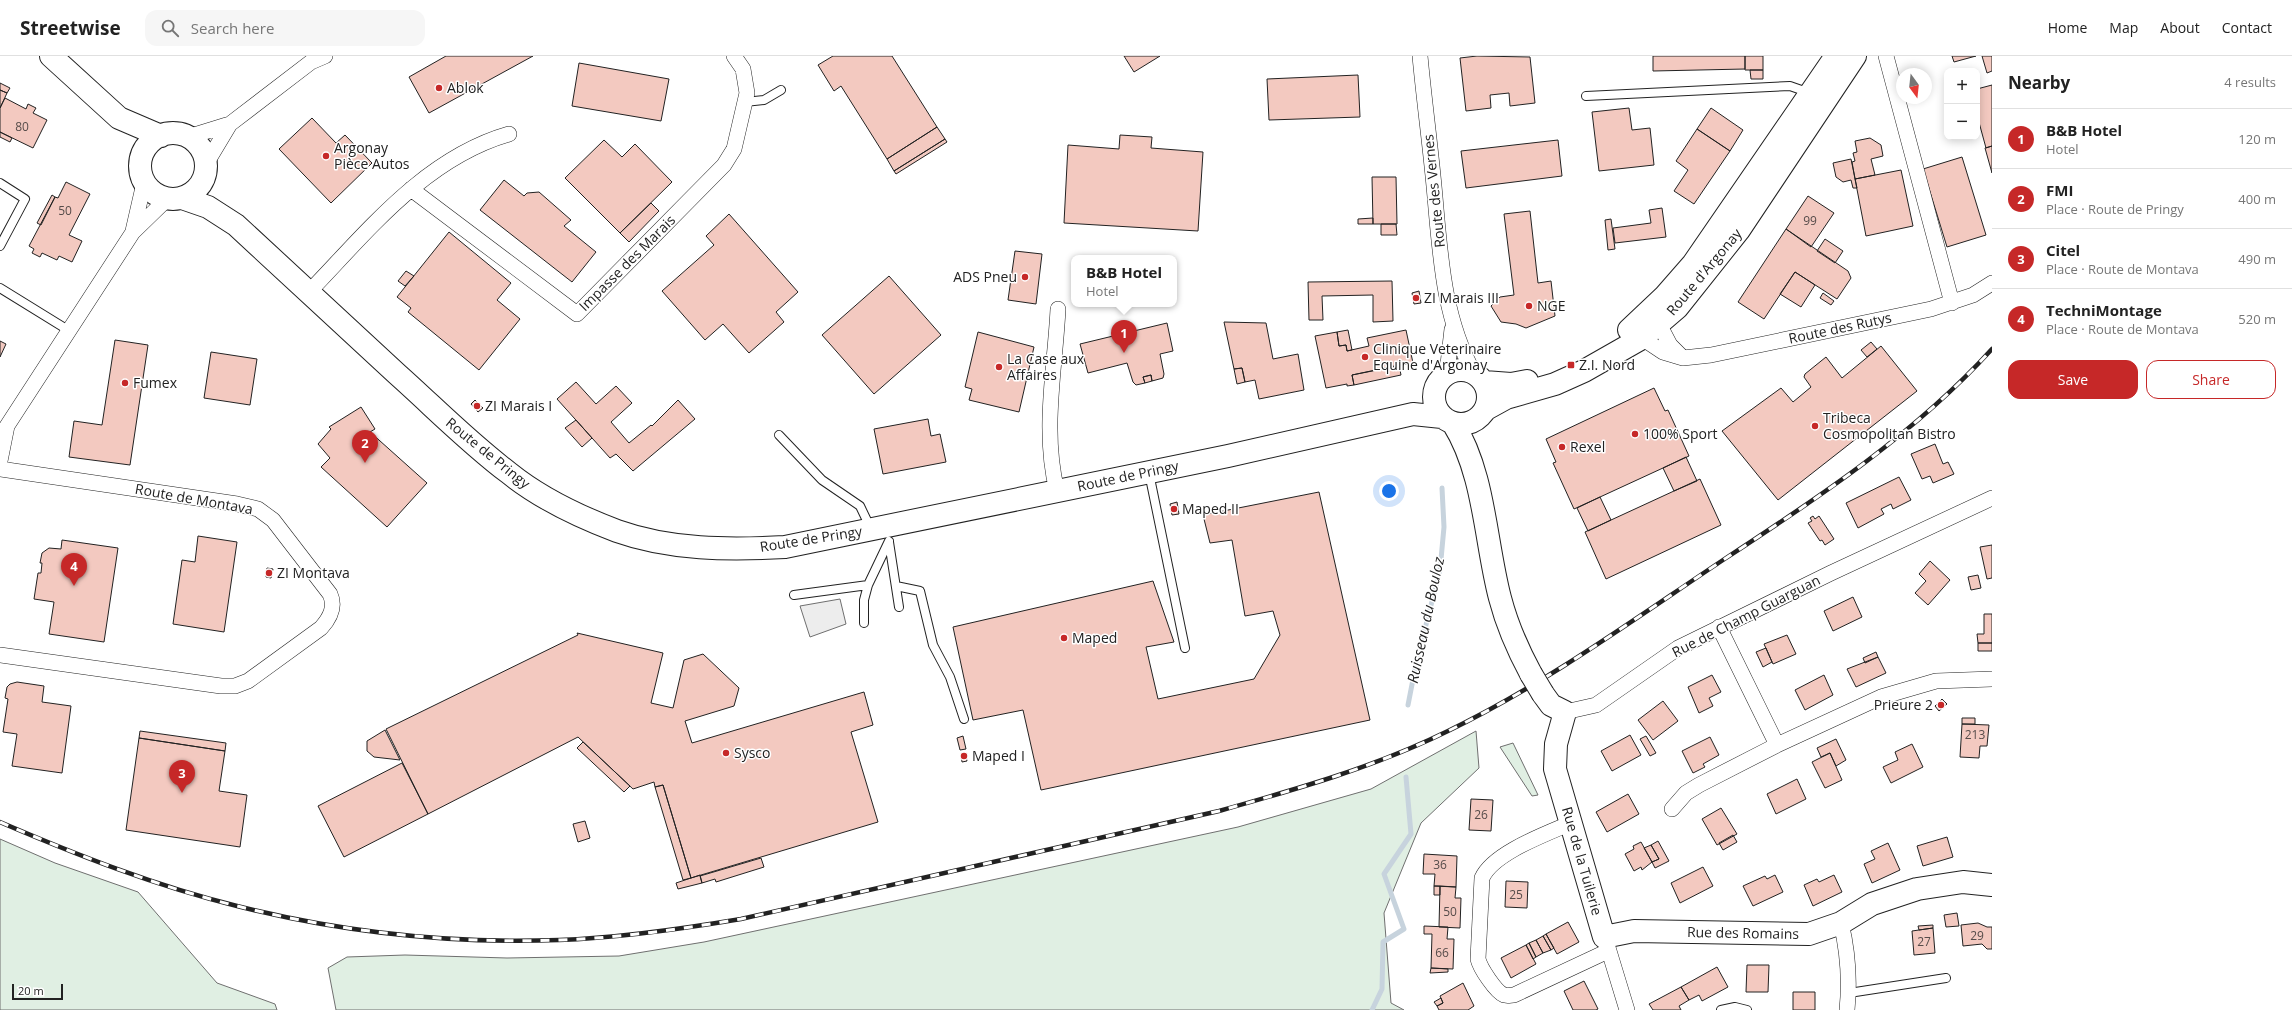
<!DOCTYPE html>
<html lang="en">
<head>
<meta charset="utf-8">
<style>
	:root { --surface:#fff; --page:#f6f6f6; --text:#222; --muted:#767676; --line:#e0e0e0; --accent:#c62828 }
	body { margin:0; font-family:"Open Sans",sans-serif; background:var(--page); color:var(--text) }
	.controls { position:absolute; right:12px; top:12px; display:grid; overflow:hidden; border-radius:8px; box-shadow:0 2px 10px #0003 }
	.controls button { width:36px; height:36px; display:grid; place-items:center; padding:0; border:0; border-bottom:1px solid var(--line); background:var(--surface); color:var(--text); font:20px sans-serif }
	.compass { position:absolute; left:1896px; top:12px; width:36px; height:36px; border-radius:50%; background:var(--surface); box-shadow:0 2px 10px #0003; rotate:165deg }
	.scale { position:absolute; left:12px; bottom:10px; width:51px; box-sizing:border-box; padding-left:4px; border:2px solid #222; border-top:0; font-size:11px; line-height:14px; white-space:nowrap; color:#222; -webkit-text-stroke:3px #fff; paint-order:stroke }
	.you { position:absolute; left:1389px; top:435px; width:14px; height:14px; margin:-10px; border:3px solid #fff; border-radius:50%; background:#1a73e8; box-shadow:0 0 0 6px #1a73e833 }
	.badge { display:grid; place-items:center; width:26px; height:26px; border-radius:50%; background:var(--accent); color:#fff; font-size:13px; font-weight:700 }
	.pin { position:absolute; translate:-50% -33px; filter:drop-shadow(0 1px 2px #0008) }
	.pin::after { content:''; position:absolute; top:21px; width:14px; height:12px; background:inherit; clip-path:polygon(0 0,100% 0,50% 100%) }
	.popup { position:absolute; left:1071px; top:199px; width:106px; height:52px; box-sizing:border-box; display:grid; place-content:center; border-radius:8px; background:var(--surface); filter:drop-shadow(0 1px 3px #0005); font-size:13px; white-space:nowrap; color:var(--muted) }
	.popup b { font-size:15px; color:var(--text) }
	.popup::after { content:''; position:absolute; left:50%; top:100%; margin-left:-8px; border:8px solid transparent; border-top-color:var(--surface) }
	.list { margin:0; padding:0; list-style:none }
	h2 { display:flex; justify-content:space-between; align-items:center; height:52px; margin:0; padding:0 16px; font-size:17px }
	h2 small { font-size:13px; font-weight:400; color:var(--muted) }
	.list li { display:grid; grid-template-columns:26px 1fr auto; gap:12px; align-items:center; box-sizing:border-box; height:60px; padding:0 16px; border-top:1px solid var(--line) }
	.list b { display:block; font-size:15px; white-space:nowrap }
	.list p { margin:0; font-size:13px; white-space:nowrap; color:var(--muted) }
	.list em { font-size:13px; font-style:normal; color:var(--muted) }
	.actions { display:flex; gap:8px; padding:12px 16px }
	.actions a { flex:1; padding:9px 0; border:1px solid var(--accent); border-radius:12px; text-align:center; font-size:14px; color:var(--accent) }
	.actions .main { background:var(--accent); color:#fff }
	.icon { flex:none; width:22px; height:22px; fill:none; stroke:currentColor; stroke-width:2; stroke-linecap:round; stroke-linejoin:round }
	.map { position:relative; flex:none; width:1992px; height:954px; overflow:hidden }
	header { display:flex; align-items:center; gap:24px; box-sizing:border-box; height:56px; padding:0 20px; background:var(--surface); border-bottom:1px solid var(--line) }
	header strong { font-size:19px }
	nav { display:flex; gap:22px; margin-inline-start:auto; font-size:14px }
	.search { width:280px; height:36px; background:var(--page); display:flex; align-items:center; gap:10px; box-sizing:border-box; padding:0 14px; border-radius:12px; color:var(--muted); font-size:15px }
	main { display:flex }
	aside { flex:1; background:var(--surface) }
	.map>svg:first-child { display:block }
</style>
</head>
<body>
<header>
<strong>Streetwise</strong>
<div class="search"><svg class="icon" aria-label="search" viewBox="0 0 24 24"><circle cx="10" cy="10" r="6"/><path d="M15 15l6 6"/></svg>Search here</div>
<nav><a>Home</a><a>Map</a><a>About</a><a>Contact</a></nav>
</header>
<main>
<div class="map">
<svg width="1992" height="954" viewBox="0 0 1992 954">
	<rect width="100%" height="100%" fill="#fff"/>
	<path fill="#e0efe3" stroke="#6f6f6f" d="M1476,675l3,37 -58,55 -37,90 7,90 13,7h-1068l-8,-42 19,-11 58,-2 102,3 112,-2 85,-14 534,-115 133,-38z
		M1513,687l25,52 -6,1 -32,-49z
		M0,783l55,24 83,29 79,91 58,21 2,6h-277z"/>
	<path fill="#ededed" stroke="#6f6f6f" d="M840,543l6,25 -36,13 -10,-31z"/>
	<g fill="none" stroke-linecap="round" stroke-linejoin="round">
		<path stroke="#c7d3dd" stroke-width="5" d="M1408,649l8,-41 24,-94 4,-43 -2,-39
			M1372,954l10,-21 1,-47 21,-13 -20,-55 27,-40 -5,-57"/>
	</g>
	<path fill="#f3c9c0" stroke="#222" d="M446,0h87l-104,57 -20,-36z
		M833,0h59l45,71 -50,32 -46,-73 -7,5 -16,-26z
		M1124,0h36l-26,16z
		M1477,0l53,1 5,46 -25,3 -1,-13 -19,2 1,13 -25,3 -6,-53z
		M1653,0h92v13l-92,2z
		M1745,0h18v14h-18z
		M1952,0h24l-22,6z
		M1982,0h10v15l-5,2z
		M579,7l90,16 -8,42 -89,-15z
		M1750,14h13v9h-12z
		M1358,19l2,42 -91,3 -2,-41z
		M0,27l10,5 -3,5 -7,-3z
		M1992,29v61l-6,2 -9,-33v-26z
		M0,34l7,3 -7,15z
		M5,42l21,11 2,-5 8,4 -3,5 14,7 -14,28 -33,-16v-24z
		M1629,52l3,22 18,-2 4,37 -55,6 -7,-59z
		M1711,52l32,22 -13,21 -33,-22z
		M312,62l24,25 9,-8 27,28 -41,40 -52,-54z
		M937,71l8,12 -51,32 -7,-12z
		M1697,73l33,22 -36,53 -20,-13 14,-21 -12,-9z
		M0,76l12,6 -2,4 -10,-5z
		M1120,79l32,2 -1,11 52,4 -5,79 -134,-8 4,-78 51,4z
		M1870,82l11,7 2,11 -12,3 4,16 -20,4 -3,-17 3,-1 -2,-8 4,-1 -2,-11z
		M945,83l2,3 -51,32 -2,-3z
		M604,84l18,17 13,-13 37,38 -52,51 -55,-55z
		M1558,84l4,36 -96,12 -5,-37z
		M1992,90v27l-7,-25z
		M1962,101l24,78 -39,12 -24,-78z
		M1851,103l6,29h-4l-2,-8 -8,2 -7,-5 -3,-14z
		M1901,114l12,56 -47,10 -11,-57z
		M1372,121h24l1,47h-24z
		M504,124l20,16 3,-3 12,-1 32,28 -7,6 32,26 -24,30 -92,-72z
		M66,126l24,12 -21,41 13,6 -10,21 -13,-6 -2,4 -15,-7 -2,4 -8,-4 2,-4 -5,-3 26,-49 3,1z
		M52,139l3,2 -14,28 -4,-2z
		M1808,140l26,17 -23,34 -25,-18z
		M651,147l8,8 -30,31 -9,-9z
		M1662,152l4,29 -51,6 -2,-15 38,-5 -2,-13z
		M1530,155l8,72 13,-2 4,35 -29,12 -10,-4 -15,-2 -10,-16 9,-9 14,-2 -10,-81z
		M729,158l69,78 -22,20 8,10 -35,31 -26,-29 -18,16 -43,-49 52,-46 -8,-9z
		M1373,162v6h-15v-5z
		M1611,163l4,30 -7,1 -3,-30z
		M1381,168h15l1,11h-16z
		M1786,173l62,42 3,7 -14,21 -42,-27 -31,47 -26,-17z
		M449,176l62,51 -14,17 23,19 -41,51 -71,-58 3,-4 -14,-11z
		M1825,183l18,12 -8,12 -18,-12z
		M1015,195l27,3 -6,50 -28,-4z
		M406,215l8,5 -9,10 -7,-5z
		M1795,216l20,13 -14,22 -21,-13z
		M889,220l52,59 -67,59 -52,-59z
		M1392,225l1,40 -20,1v-27l-51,1 1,24h-14l-1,-38z
		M1419,235l2,12 -7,1 -2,-11z
		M1823,237l11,8 -3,4 -11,-7z
		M1224,266l42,1 7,36 25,-5 6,36 -45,9 -4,-19 -10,2 -3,-14 -8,1z
		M1167,267l6,28 -13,3 4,20 -1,4 -11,3 -1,-6 -8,2 2,6 -9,2 -3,-3 -6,-19 -39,10 -8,-29z
		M1348,274l4,20 -5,1 -1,-6 -7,1 -2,-14z
		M1406,274l7,33 -61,12 2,10 -7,1v-2l-21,4 -11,-52 22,-4 2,14 7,-1 1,6 22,-5 -2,-8z
		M978,276l56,15 -15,65 -50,-12 3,-11 -7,-2z
		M115,284l33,5 -18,120 -61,-8 5,-36 28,4z
		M0,285l6,3 -6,13z
		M1871,286l6,7 -10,8 -6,-7z
		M1881,290l36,45 -139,109 -56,-69 59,-43 12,14 18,-15 -7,-10 1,-3 21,-17 16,21z
		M211,296l46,7 -7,46 -46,-7z
		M1399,309l2,10 -47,10 -2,-10z
		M1242,312l3,14 -8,2 -3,-15z
		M1151,319l1,6 -7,2 -2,-6z
		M576,326l20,22 20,-18 16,17 -21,19 18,21 22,-18 1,1 26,-26 17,19 -62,52 -17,-17 -6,4 -53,-59z
		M1654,332l11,23 3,-1 21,46 -115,53 -21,-46 3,-1 -10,-23z
		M475,344l8,8 -5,4 -7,-8z
		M361,351l14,22 -5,3 57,51 -40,44 -66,-60 9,-9 -12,-14 13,-15 -2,-2z
		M928,363l3,17 9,-2 6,28 -63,12 -9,-45z
		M576,364l16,18 -10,9 -17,-19z
		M1935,388l8,20 5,-2 6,12 -21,9 -3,-7 -8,3 -11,-25z
		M1686,401l11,24 -23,10 -11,-23z
		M1899,421l12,23 -18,9 -2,-5 -10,5 3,5 -26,14 -12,-25z
		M1700,423l21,46 -115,54 -21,-47z
		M1319,436l51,228 -329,70 -18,-80 -50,10 -20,-93 200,-46 21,61 -28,5 12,52 96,-20 26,-44 -7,-24 -28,5 -13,-76 -22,3 -7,-28z
		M1600,441l11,23 -23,11 -11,-23z
		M1177,446l2,12 -7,1 -2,-11z
		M1813,460l2,3 4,-3 15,23 -9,6 -3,-5 -2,1 -12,-18 4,-2 -2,-3z
		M198,480l39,6 -13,90 -51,-8 9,-64 13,2z
		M62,484l56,8 -14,94 -55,-8 5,-32 -20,-3 4,-26h3l1,-10h-2l2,-10 7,-5 12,1z
		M1992,489v33l-5,1 -7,-32z
		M1930,505l20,19 -22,25 -13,-12 11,-12 -7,-7z
		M267,512l6,1 -2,9 -5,-1z
		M1978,519l3,13 -10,2 -3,-13z
		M1853,541l9,20 -29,14 -9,-20z
		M1984,558h8v29h-14l-1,-9h7z
		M577,577l86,20 -12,50 22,5 11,-48 19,-6 36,34 -5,18 -49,15 7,22 172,-51 9,33 -22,7 27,90 -187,56 -28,-93 -8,2 -1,-5 -21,7 -55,-52 -150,77 -42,-85 192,-94z
		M1787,579l9,19 -23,10 -9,-20z
		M1978,587h14v8h-14z
		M1766,592l6,14 -9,5 -7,-15z
		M1876,596l2,5 -13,6 -2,-5z
		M1878,601l8,16 -30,14 -9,-18z
		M1712,619l9,17 -12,6 4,8 -14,7 -11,-26z
		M1824,619l9,20 -28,15 -10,-20z
		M17,626l27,4 -2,16 29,4 -9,67 -50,-7 5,-32 -14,-2 5,-33 -3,-1 2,-11 3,-3z
		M1942,643l5,5 -8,7 -4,-5z
		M1663,645l15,20 -25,19 -15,-20z
		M1962,662h13v6h-13z
		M1962,668l27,1 -2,21h-7l-1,12 -19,-1z
		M385,674l15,30 -26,-3 -7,-6v-10z
		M140,675l86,12 -1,8 -86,-13z
		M1630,679l11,20 -29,16 -11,-20z
		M963,680l3,13 -6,1 -3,-12z
		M1646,680l10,17 -6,3 -10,-17z
		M1710,681l9,18 -16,9 2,3 -12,6 -11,-22z
		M139,682l86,13 -6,40 28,4 -7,52 -114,-17z
		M1836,683l10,21 -10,6 -6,-13 -9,4 -4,-9z
		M583,686l47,44 -6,6 -47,-44z
		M1912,688l11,23 -32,16 -8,-16 15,-7 -3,-8z
		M965,697l2,8 -5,1 -1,-8z
		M1830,697l12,27 -17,8 -13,-26z
		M402,707l26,51 -84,43 -26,-51z
		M1797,723l9,20 -30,15 -9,-20z
		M663,729l28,93 -8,2 -28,-93z
		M1628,738l11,20 -32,18 -11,-20z
		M1471,743l22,1 -2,31 -22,-1z
		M1721,752l16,26 -20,11 -15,-26z
		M585,765l5,17 -12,4 -5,-18z
		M1733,779l4,7 -14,8 -4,-7z
		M1947,781l6,20 -30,9 -6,-20z
		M1658,785l11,20 -14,7 -3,-6 7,-3 -8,-14z
		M1641,786l11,20 -10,8 -1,-3 -7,4 -9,-17 9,-5 -1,-3z
		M1888,787l12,27 -28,13 -8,-19 11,-5 -4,-8z
		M1651,789l8,14 -7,3 -8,-14z
		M1424,798l33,2 -1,31 -22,-1 1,-12h-12z
		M761,802l3,9 -48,15 -1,-3 -13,4 -2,-7z
		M1703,811l10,19 -33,17 -9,-20z
		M700,819l2,8 -24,6 -2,-6z
		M1775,819l8,17 -30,14 -10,-20 22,-10 2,3z
		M1834,819l8,17 -29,14 -9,-21 13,-6 2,3z
		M1506,825l22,1 -1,26 -22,-1z
		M1434,830h6v9h-6z
		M1440,830l16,1 -1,11h6l-1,30 -21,-1z
		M1957,857l2,13 -13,1 -2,-12z
		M1568,866l11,20 -22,12 -11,-20z
		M1978,867l9,4h5v22h-5l-5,-5 -19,2 -2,-21z
		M1933,869v3l-14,2 -1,-4z
		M1424,870l24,1 -1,12h7l-1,30 -22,-1 1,-34h-8z
		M1933,872l2,25 -21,2 -2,-24z
		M1546,878l8,14 -3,2 -8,-14z
		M1543,880l8,14 -8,3 -7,-13z
		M1536,884l7,13 -7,4 -7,-14z
		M1529,887l7,14 -3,2 -7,-14z
		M1526,889l10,19 -25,14 -10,-20z
		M1747,909h22l-1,27h-22z
		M1717,911l11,20 -26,14 -3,-6 -10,5 -8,-13z
		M1431,912l17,1v3l-18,1z
		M1584,925l14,28 -2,1h-23l-9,-19z
		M1463,927l11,23 -6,4h-29l-2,-4 6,-3 -3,-7z
		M1681,931l8,13 -10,6 2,4h-28l-4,-6z
		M1793,936h22v18h-22z
		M1441,942l2,5 -6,3 -3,-4z"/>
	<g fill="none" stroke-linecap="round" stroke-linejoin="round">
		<defs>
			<path id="lane" d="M1586,40l204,-10 20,7
				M745,46l19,-2 17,-10
				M0,127l25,16 -25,47
				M0,232l68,42
				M779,379l43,45 38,26 11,23
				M1149,417l36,175
				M889,486l10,65
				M896,530l24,5 13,54 17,32 14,42
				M794,539l74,-10
				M864,567v-23l4,-15 21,-44
				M1849,937l97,-15
				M1721,954l14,-3 12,3"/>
			<path id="street" d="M1420,0c4,43 10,87 14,130 6,63 8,131 40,187
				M1886,0l66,247
				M188,81l42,-13 81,-62 14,-6
				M206,108l24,-40
				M411,133l166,125 147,-149 10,-16 13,-56 -4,-24 -9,-13
				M133,175l11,-48
				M309,236c58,-60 116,-134 200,-158
				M1683,302l-13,-13 -11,-21 -18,-4 -1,11 2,7 21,14 20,6 28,-3 220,-46 42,-14 19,-12
				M1447,317l5,-44
				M0,405l7,-35 126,-194 34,-33
				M0,413l237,35 21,5 15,11 57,74c6,13 0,24 -9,34l-73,53 -13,5h-14l-221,-31
				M1057,435c-15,-60 -2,-122 1,-182
				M1719,571l58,118
				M1565,656l31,-7 82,-57 153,-75 161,-75
				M1672,753l14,-16 13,-8 78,-40 104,-48 55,-16 56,-2
				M1571,767c-25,11 -78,30 -89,55l-4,81c2,9 18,33 26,36 3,1 7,0 10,0l94,-44
				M1841,867c7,29 9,57 6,87
				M1606,885l21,69"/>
			<path id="secondary" d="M51,0l68,62 42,18
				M140 110a33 33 0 1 1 66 0a33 33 0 1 1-66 0Z
				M182,142l26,9 28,18c54,50 107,99 161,149 37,33 72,69 112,99 31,25 71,44 108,58 53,19 112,19 168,16l443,-91 185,-42 29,3
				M1629,274l36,-34 28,-32 143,-208
				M1434 341a27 27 0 1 1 54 0a27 27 0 1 1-54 0Z
				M1484,326l27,2 16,-3
				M1486,353l20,-11 49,-14 29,-13 58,-33 35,-30 62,-78 116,-174
				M1453,367c32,51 32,118 47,175 7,27 18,52 31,76
				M1543,638l8,11 14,7 -9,32 -1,25 49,168 30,-6 175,3 32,-11 31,-19 45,-15 46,-7 29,3"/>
		</defs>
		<use href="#lane" stroke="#222" stroke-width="10"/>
		<use href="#street" stroke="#222" stroke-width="16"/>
		<use href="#secondary" stroke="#222" stroke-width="24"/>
		<use href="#lane" stroke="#fff" stroke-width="8"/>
		<use href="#street" stroke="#fff" stroke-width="15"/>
		<use href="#secondary" stroke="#fff" stroke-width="22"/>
		<defs>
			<path id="rail" d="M0,766c77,33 156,64 237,84 104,26 214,38 322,34 61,-2 122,-11 182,-21l478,-108c78,-22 156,-44 229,-80 97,-47 185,-111 275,-171 95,-62 193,-127 269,-211"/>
		</defs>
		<use href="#rail" stroke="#222" stroke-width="4.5"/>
		<use href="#rail" stroke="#fff" stroke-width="3" stroke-dasharray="9" stroke-linecap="butt"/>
		<defs>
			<path id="secondary-bridge" d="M1531,618l12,20"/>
		</defs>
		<use href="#secondary-bridge" stroke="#222" stroke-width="24" stroke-linecap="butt"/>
		<use href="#secondary-bridge" stroke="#fff" stroke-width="22"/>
	</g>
	<g fill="#c62828" stroke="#fff" stroke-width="1.5">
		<circle cx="439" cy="32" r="4"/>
		<circle cx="326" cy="100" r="4"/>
		<circle cx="1025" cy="221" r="4"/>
		<circle cx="1416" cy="242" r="4"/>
		<circle cx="1529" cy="250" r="4"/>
		<circle cx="1365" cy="301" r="4"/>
		<rect x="1567" y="305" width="8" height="8" rx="2"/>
		<circle cx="999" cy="311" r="4"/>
		<circle cx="125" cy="327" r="4"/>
		<circle cx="477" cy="350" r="4"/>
		<circle cx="1815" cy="370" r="4"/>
		<circle cx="1635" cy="378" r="4"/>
		<circle cx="1562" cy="391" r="4"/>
		<circle cx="1174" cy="453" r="4"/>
		<circle cx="269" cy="517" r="4"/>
		<circle cx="1064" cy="582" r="4"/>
		<circle cx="1941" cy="649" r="4"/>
		<circle cx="726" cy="697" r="4"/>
		<circle cx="964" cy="700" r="4"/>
	</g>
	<g text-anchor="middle" stroke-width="3" stroke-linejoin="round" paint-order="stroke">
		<g font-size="12" fill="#564c4a">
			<text x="22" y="75">80</text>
			<text x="65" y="159">50</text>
			<text x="1810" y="169">99</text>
			<text x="1975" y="683">213</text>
			<text x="1481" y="763">26</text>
			<text x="1440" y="813">36</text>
			<text x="1516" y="843">25</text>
			<text x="1450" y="860">50</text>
			<text x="1977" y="884">29</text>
			<text x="1924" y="890">27</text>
			<text x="1442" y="901">66</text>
		</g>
		<g font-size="14" fill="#222" stroke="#fff" text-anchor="start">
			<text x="447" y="37">Ablok</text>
			<text x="334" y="97">Argonay<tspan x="334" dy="16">Pièce Autos</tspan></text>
			<text x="1017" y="226" text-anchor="end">ADS Pneu</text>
			<text x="1424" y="247">ZI Marais III</text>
			<text x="1537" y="255">NGE</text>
			<text x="1373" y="298">Clinique Veterinaire<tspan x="1373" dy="16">Equine d'Argonay</tspan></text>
			<text x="1007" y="308">La Case aux<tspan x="1007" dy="16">Affaires</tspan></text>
			<text x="1579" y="314">Z.I. Nord</text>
			<text x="133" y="332">Fumex</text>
			<text x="485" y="355">ZI Marais I</text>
			<text x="1823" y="367">Tribeca<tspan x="1823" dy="16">Cosmopolitan Bistro</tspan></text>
			<text x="1643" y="383">100% Sport</text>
			<text x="1570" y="396">Rexel</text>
			<text x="1182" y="458">Maped II</text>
			<text x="277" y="522">ZI Montava</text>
			<text x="1072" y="587">Maped</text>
			<text x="1933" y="654" text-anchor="end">Prieure 2</text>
			<text x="734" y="702">Sysco</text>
			<text x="972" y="705">Maped I</text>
		</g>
		<g font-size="14" fill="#222" stroke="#fff">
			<text transform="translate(1434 135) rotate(-96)" y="5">Route des Vernes</text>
			<text transform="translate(627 207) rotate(-45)" y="5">Impasse des Marais</text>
			<text transform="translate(1704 216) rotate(-50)" y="5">Route d'Argonay</text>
			<text transform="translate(1840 272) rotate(-12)" y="5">Route des Rutys</text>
			<text transform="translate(488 397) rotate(39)" y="5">Route de Pringy</text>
			<text transform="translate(1128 420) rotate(-12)" y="5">Route de Pringy</text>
			<text transform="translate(194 443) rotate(10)" y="5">Route de Montava</text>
			<text transform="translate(811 483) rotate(-9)" y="5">Route de Pringy</text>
			<text transform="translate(1746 560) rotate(-27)" y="5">Rue de Champ Guarguan</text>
			<text transform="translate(1582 805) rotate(74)" y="5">Rue de la Tuilerie</text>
			<text transform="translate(1743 877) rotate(1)" y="5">Rue des Romains</text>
		</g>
		<g font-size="15" font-style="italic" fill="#222" stroke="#fff">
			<text transform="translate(1426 564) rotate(-78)" y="5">Ruisseau du Bouloz</text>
		</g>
	</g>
</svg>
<div class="controls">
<button>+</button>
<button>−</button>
</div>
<svg class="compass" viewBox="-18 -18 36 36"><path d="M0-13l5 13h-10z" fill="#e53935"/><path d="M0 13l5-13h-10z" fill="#767676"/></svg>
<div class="scale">20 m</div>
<div class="you"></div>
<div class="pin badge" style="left:1124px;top:297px">1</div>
<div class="popup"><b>B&amp;B Hotel</b>Hotel</div>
<div class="pin badge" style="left:365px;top:407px">2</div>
<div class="pin badge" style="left:182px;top:737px">3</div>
<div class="pin badge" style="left:74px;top:530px">4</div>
</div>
<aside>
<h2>Nearby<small>4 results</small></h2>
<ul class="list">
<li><span class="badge">1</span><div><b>B&amp;B Hotel</b><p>Hotel</p></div><em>120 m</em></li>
<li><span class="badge">2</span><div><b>FMI</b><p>Place · Route de Pringy</p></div><em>400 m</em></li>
<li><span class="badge">3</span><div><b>Citel</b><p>Place · Route de Montava</p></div><em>490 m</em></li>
<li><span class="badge">4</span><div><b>TechniMontage</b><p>Place · Route de Montava</p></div><em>520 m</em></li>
</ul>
<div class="actions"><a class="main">Save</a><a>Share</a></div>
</aside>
</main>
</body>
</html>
